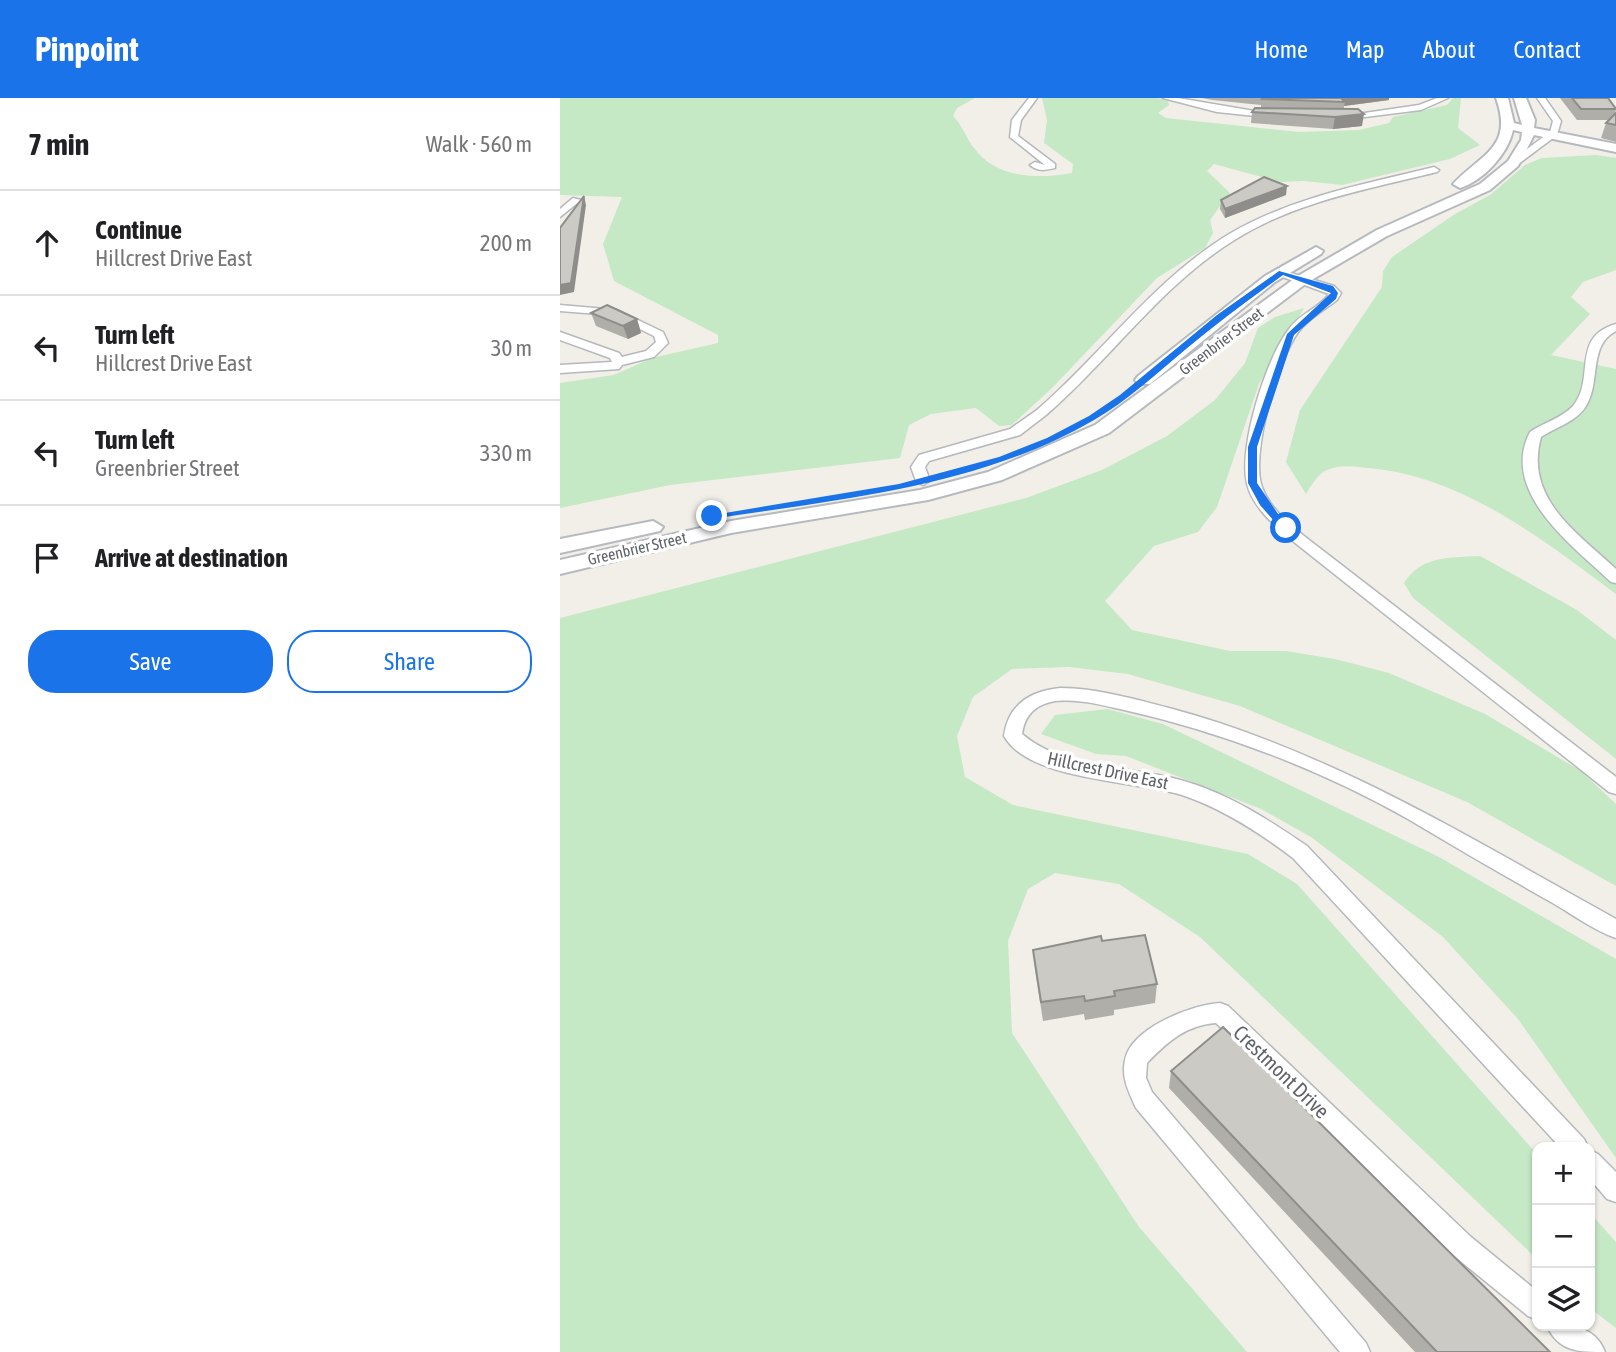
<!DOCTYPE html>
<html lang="en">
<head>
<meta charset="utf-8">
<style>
	:root { --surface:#fff; --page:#f6f6f6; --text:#202124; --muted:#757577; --line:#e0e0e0; --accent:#1a73e8 }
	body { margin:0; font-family:"Asap Condensed",sans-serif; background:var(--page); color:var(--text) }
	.controls { position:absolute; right:21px; bottom:21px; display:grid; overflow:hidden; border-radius:14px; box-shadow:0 2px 5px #0004 }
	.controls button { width:63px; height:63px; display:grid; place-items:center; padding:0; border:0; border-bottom:2px solid var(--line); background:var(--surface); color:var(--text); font:35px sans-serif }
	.stop { position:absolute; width:21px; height:21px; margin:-16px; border:5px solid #1a73e8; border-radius:50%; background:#fff }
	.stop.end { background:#1a73e8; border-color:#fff; box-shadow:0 2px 7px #0008 }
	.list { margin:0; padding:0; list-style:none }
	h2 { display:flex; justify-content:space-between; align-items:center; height:91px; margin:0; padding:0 28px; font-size:30px }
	h2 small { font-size:23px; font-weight:400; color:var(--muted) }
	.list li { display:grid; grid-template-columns:46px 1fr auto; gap:21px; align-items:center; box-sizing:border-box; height:105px; padding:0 28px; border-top:2px solid var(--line) }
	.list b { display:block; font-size:26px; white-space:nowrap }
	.list p { margin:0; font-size:23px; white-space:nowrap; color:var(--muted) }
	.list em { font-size:23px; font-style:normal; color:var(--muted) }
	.actions { display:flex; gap:14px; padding:21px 28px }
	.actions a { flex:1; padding:16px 0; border:2px solid var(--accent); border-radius:28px; text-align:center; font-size:24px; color:var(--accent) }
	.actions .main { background:var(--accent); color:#fff }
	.icon { flex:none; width:38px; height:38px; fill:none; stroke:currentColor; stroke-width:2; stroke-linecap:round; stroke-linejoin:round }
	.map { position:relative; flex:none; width:1056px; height:1254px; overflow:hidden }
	header { display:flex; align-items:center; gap:42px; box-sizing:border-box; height:98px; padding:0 35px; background:var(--accent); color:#fff }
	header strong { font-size:33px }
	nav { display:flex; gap:38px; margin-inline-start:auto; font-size:24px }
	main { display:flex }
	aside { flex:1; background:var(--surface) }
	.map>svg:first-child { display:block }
</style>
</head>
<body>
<header>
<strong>Pinpoint</strong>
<nav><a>Home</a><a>Map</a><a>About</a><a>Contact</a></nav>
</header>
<main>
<aside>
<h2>7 min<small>Walk · 560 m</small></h2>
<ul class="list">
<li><svg class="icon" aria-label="ahead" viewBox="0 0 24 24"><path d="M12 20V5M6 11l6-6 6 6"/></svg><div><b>Continue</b><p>Hillcrest Drive East</p></div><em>200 m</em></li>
<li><svg class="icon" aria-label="left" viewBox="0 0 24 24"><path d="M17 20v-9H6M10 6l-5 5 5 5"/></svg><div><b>Turn left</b><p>Hillcrest Drive East</p></div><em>30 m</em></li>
<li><svg class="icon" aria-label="left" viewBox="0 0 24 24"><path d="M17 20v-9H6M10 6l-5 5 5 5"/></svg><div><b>Turn left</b><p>Greenbrier Street</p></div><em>330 m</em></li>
<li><svg class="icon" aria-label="arrive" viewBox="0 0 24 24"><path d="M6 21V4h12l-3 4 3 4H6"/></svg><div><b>Arrive at destination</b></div></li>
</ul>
<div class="actions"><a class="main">Save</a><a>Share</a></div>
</aside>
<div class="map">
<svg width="1056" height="1254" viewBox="0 0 1056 1254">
	<rect width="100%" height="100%" fill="#f1efe8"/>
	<path fill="#c5e8c5" d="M0,0h415l-18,10 -4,8c10,10 13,22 21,32 22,31 65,31 98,25l1,-9 -29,-21 3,-23 -5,-22h116l10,3 1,4 -11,8 8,5 133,14 60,-2 30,-7 4,-6 54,-12 6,-7h8l-3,30 22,17 -30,14 -108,26 -38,-4 -24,1 -66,-18 -7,7 23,22 -20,27 3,13 -8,15 -48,30 -105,110 -40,37 -13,1 -23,-18 -45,6 -22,11 -9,33 -230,27 -110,23v-125l54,-8 38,-17 66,-15v-8l-104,-54 -11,-37 19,-47 -62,-2z
		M1036,57l20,3v112l-33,12 -12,15 19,17 -39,41 65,14v225c-74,-55 -152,-117 -247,-126 -14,-1 -28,-4 -42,2 -9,3 -16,16 -21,24l-20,-32 14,-52 82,-123 1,-16 9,-14 63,-43 35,-19 35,-30 17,-7z
		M744,210l-45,76 -42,123 -19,25 -44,14 -49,55 27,29 98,21h56l49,8 54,14 96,41 96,57 35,33v82l-149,-84 -227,-96 -112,-32 -59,-7 -57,2 -39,28 -16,39 8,41 48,28 235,49 49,30 240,270v105l-337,-322 -81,-53 -64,-11 -27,16 -20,52 4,92 127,194 108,125h-687v-734l466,-120 76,-28 65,-34 48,-36 30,-37 13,-35 17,-11z
		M920,458l97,54 39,30v119l-203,-161 -9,-15c18,-28 46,-25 76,-27z
		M547,611l56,15 276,133 177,102v199l-98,-139 -75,-82 -132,-100 -50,-28 -135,-53 -30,-2 -55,-20 14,-19z
		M1030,1115l26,29v86l-26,-20z"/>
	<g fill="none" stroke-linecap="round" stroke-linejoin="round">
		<defs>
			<path id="street" d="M469,0h8l-16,22 -3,16 37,28v4c-9,2 -17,4 -25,-3l5,-3 10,3 -35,-28 2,-17z
				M603,0h15l100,17 -4,3 -57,-6z
				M877,0h11l-27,12 -80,10 -4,-3 82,-12z
				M977,0h8l16,23 -4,14 -48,36h-6v-4l47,-35 3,-11z
				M874,69l5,3 -2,2c-68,17 -140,29 -201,67 -74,45 -125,120 -190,176l-26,20 -91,26 -4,6 5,14 -7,4 -7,-4 -5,-14 8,-12 91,-26 27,-19c65,-56 118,-132 194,-177 62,-36 134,-49 203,-66z
				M13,100l8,2 -21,17v-8z
				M721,172l53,16 7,7 -4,7c-13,10 -28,18 -38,31 -21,27 -49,124 -37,156 7,20 26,36 42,49l312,241v17l-7,-2 -315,-250c-18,-15 -41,-34 -47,-58 -9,-36 19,-126 42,-155 10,-15 30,-21 40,-35l-52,-19v-4z
				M0,207l57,5 46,22 5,11 -14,14 -32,8 -3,4 -59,4v-8l52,-3 -2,-4 -50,-18v-8l59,21 3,4 24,-6 10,-9 -2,-6 -43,-21 -51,-4z
				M1056,226v7c-28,14 -15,51 -30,75 -10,16 -30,21 -45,31 -17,61 35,95 75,132v14l-5,-1c-38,-36 -112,-90 -81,-150 13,-9 32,-14 43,-26 23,-27 -3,-69 43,-82z
				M500,590c36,0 74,11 109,20 162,43 302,131 447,211v19c-23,-8 -44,-24 -65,-36 -48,-27 -96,-55 -143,-83 -88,-50 -189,-88 -288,-110 -32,-7 -91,-24 -98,25 45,38 109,31 162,47 45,13 85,39 123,65l277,293 4,8h-28l-267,-289c-33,-25 -68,-48 -108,-62 -46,-16 -155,-14 -181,-60 4,-31 26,-45 56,-48z
				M660,905l8,3 243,231 66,54v29l-9,-4 -75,-61 -237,-232c-30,2 -49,19 -69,40l-1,15 6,14 214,251 4,9h-30l-204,-244c-7,-16 -15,-30 -11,-48 6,-32 66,-55 95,-57z
				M1030,1052l8,4 18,18v30l-9,-3 -17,-20z
				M987,1228c25,-1 48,0 58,26 -26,0 -46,0 -58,-26z"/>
			<path id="secondary" d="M936,0h12l6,25 8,2 -8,-27h12l9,22 -1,8 82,16v8l-82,-17 -16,31 -28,24 -103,46 -79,46 -199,151 -107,47 -74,20 -197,33 -171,41v-14l171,-39 189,-31 68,-18 107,-47 203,-149 79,-46 103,-46 28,-23 13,-21 1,-8 -9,-2c-5,24 -30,51 -53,58l-7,-4c28,-30 61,-36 43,-86z
				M756,149l7,4 -2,3 -46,28 -125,102h-12l-3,-4 3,-4 127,-100z
				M93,423l10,6 -3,4 -100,22v-14z"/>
		</defs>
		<use href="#street" stroke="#b5b8bc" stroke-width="3"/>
		<use href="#secondary" stroke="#b6babf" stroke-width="4"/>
		<use href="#street" fill="#fff" fill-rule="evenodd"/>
		<use href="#secondary" fill="#fff" fill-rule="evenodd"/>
	</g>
	<path fill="#afaea9" d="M642,0h187v2l-45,6v3l18,17 -29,3 -82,-6 1,-11 9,-4v-3l-49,-5z
		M1000,0h48l8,11 -1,5 1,-1v29l-15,-4 5,-15 3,-3h-32z
		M726,97l-61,23 -5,-9 1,-9z
		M31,215l46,6 4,14 -13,6 -32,-13z
		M542,843l55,43 -2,19 -41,7v5l-29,5 -1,-6 -41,7 -8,-52 -2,-19z
		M611,973l379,281h-135l-246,-264z"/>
	<path fill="#8f8d8a" d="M781,0h48v2l-45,6 1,-4z
		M804,16l-2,12 -29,3 2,-12z
		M727,88l-1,9 -61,23v-9z
		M24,98l2,9 -12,87 -14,3v-10z
		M77,221l4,14 -13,6 -5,-13z"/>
	<path fill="#cccac5" stroke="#8f8d8a" stroke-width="2" d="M703,0h79h-1l4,4 -83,-3z
		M1012,0h36l8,11h-35z
		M695,10l103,1 6,5 -29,3 -83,-5z
		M1056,15v12l-10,-2z
		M704,79l23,9 -62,23 -4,-9z
		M24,98l-13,87 -11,2v-57z
		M47,207l30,14 -14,7 -32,-13z
		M585,837l12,49 -43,7 1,5 -30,5 -1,-5 -43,6 -8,-52 68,-14 1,5z
		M663,929l327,325h-113l-266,-281z"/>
	<path fill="#1a73e8" d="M719,173l54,15 5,7 -2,6 -42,36 -37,112v36l32,47h-7l-22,-25 -12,-22v-36l39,-113 44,-41 -48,-18c-33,24 -66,48 -97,74 -30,25 -59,52 -92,71 -115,67 -254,79 -382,99l-5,-3 192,-32 100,-27 48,-19 42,-22 31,-21 97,-80z"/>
	<g text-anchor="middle" stroke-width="7" stroke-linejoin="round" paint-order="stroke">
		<g font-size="16" fill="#5f6368" stroke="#fff">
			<text transform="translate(661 243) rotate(-37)" y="6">Greenbrier Street</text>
			<text transform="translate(77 450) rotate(-13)" y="6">Greenbrier Street</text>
		</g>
		<g font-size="18" fill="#5f6368" stroke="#fff">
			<text transform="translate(548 673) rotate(12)" y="6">Hillcrest Drive East</text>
		</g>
		<g font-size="21" fill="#5f6368" stroke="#fff">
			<text transform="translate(721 974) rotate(44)" y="7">Crestmont Drive</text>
		</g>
	</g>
</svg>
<div class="controls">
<button>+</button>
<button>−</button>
<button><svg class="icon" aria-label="layers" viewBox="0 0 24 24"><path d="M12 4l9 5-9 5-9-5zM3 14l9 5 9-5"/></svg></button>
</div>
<div class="stop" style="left:726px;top:430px"></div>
<div class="stop end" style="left:152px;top:418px"></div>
</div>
</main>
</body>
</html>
